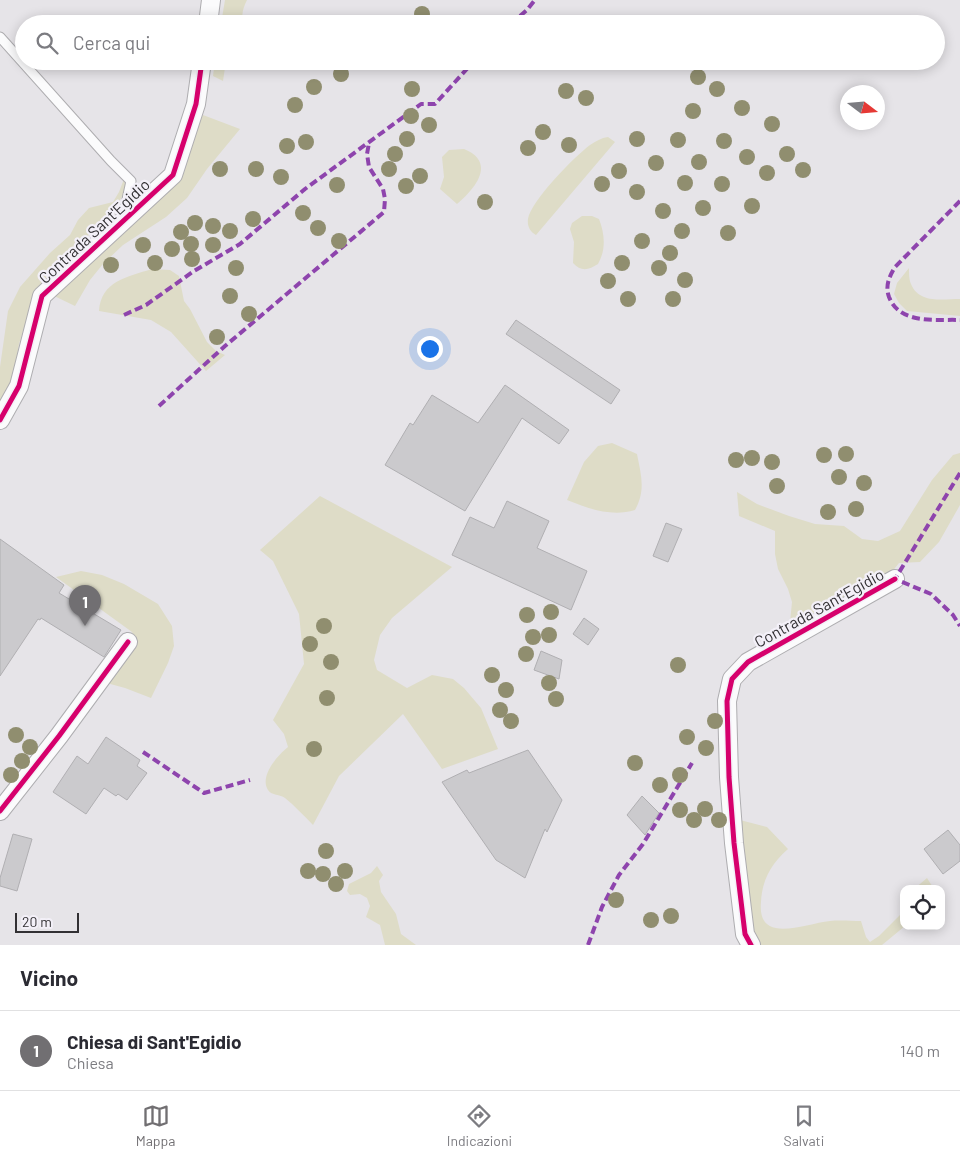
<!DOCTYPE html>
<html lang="it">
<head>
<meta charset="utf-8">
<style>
	:root { --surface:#fff; --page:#f2f2f3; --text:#2b2b33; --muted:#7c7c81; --line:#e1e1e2; --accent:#716f72 }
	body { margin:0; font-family:Barlow,sans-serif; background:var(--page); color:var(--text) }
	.controls { position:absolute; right:15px; bottom:15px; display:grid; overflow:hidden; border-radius:10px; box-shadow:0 2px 12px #0003 }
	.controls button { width:45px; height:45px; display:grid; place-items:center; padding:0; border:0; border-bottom:1px solid var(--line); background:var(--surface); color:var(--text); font:25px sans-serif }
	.compass { position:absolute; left:840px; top:85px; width:45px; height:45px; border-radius:50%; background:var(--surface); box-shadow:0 2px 12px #0003; rotate:106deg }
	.scale { position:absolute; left:15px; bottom:12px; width:64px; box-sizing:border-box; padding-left:5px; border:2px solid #323033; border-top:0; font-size:14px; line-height:18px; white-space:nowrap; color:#323033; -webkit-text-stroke:4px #f3f0f8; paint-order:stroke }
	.you { position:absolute; left:429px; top:348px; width:18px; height:18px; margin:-12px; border:4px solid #fff; border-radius:50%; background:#1a73e8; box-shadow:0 0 0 8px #1a73e833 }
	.badge { display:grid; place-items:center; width:32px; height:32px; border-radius:50%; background:var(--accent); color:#fff; font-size:16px; font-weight:700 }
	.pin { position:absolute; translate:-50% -41px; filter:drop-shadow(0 1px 2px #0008) }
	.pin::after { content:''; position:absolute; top:26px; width:18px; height:15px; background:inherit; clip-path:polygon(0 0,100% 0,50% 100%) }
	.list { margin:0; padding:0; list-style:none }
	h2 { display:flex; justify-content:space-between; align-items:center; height:65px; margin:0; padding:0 20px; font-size:21px }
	h2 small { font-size:16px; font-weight:400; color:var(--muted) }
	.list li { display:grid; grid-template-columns:32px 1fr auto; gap:15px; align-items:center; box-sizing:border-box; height:80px; padding:0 20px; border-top:1px solid var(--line) }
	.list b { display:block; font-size:19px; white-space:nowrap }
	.list p { margin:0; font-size:16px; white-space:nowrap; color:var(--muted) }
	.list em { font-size:16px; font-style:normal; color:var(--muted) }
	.icon { flex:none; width:28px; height:28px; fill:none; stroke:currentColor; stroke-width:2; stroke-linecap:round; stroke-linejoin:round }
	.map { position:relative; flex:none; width:960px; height:945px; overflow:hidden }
	.search { position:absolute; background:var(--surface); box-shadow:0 2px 12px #0003; left:15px; right:15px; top:15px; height:55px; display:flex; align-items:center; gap:12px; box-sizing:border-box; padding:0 18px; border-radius:28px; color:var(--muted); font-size:19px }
	.sheet { height:145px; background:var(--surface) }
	nav { display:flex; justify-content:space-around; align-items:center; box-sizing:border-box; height:70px; border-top:1px solid var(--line); background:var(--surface); font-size:14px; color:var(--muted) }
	nav a { display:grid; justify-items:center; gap:2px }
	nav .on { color:var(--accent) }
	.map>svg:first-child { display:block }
</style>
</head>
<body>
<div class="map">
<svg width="960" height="945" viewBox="0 0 960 945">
	<rect width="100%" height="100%" fill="#e6e4e8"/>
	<path fill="#dedcc7" d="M225,0h22c-4,8 -7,17 -2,24h-24z
		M215,61h11l-3,20 -10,-5z
		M203,115l37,14 -33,40 -20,29 -21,19 -43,28 -20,19 -13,16 -15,26 -25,-12 126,-117z
		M608,137l7,5 -79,93c-6,-3 -9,-9 -8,-16 3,-18 46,-62 62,-74 6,-4 11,-7 18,-8z
		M464,149c33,13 11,40 -7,55l-17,-15 4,-12 -2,-20 7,-7z
		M124,179l2,10 -13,24 -50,45 -29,38 -15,48 -6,36 -13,25v-38l8,-56 12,-24 30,-34 20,-18 8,-15 11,-12 24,-6 6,-10z
		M582,216h10l7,3c6,15 7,31 -1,45 -9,6 -17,8 -25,-1l1,-21 -4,-13 2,-6z
		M909,268c0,5 0,12 2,16 8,20 32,15 49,15v17l-53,-5 -8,-8 -5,-9 3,-11z
		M152,269l18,1 9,6 5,25 6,8 17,33 9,9 9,4 -19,16 -35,-39 -20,-12 -52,-9c2,-30 28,-34 53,-42z
		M612,443l25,11c4,21 9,36 -2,56 -23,7 -46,-1 -68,-10l17,-38 14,-16z
		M960,453v52l-21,37 -19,20 -21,1 -12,15 -55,29 -42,15 2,-20 -4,-13 -10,-20 -3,-15v-23l-36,-15 -2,-24 20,12 32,12 26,8 29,2 18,13 16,2 22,-10 32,-51 21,-25z
		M320,496l132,71 -60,51 -12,17 -6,25 3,10 30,18 25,-13 21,4 11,9 17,20 17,41 -56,20 -39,-55 -64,62 -26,49c-9,-9 -18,-19 -28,-27 -5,-4 -13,-2 -17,-8 -9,-14 10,-35 20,-43l-4,-13 -11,-14 31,-56 -5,-50 -26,-53 -13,-11z
		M81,571l21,4 22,9 34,20 14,22 2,20 -6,17 -17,35 -26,-10 -22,-6 12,-9 22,-27 -5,-14 -76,-55z
		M740,820l27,7 21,22c-17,15 -26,31 -27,53 -4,43 42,22 69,19 10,-1 21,0 31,0l5,16 4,5 9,-6 25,-25v15h1l-23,19h-124l-12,-28z
		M377,866l6,9 -4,6 2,11 15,22 5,20 15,11h-31l-5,-20 -14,-8 4,-11 -3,-8 -7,-4 -10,1 -3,-4 2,-7 22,-11z
		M927,878l7,11h-20z"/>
	<path fill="#cbcacd" stroke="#b0afb2" d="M516,320l104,70 -9,14 -105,-70z
		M505,385l64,45 -10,14 -37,-26 -57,93 -80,-46 25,-42 3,2 19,-30 46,28z
		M507,501l42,20 -12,27 50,23 -16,39 -119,-55 18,-38 24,11z
		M666,523l16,6 -14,33 -15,-6z
		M0,539l64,46 -5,8 62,37 -17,27 -63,-39 -1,2 -2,-1 -38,57z
		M584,618l15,11 -11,16 -15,-11z
		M541,651l21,9 -3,19 -25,-9z
		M106,737l34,23 -3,6 10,7 -20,27 -9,-6 -2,2 -12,-8 -18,26 -33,-22 24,-36 11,8z
		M528,750l34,50 -15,32 -2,-3 -20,49 -29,-18 -54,-78 25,-12 2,3z
		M642,796l17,17 -14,22 -18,-20z
		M948,830l12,15v16l-17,13 -19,-25z
		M13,834l19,5 -15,52 -17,-5v-8z"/>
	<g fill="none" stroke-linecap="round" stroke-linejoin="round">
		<defs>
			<path id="lane" d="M0,37l111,124 20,20 -8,37"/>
			<path id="street" d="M208,24l3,-24
				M0,420l19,-34 23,-90 131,-121 23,-71 6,-43
				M0,811l59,-75 69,-94
				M751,945l-6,-11 -11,-91 -5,-66 -2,-76 5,-22 16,-17 147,-83"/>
		</defs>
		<use href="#lane" stroke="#aeadb0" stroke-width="11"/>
		<use href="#street" stroke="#aeadb0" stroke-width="20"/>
		<use href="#lane" stroke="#fbfbfc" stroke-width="9"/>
		<use href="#street" stroke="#fbfbfc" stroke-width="18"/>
		<path stroke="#8e44ad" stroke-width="4" stroke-dasharray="8 4" stroke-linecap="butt" d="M511,24l16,-14 8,-10
			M960,201l-65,66c-6,10 -10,19 -6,30 11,28 47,22 71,23
			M124,315l22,-10 48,-34 46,-27 65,-55 116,-85h14l39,-43
			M159,406l66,-60 159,-134 1,-13 -2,-10 -14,-22 -2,-13 2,-11
			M960,473l-65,106 36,15 22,21 7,11
			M143,752l61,41 46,-13
			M588,945l14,-38 17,-32 24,-31 49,-81"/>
		<defs>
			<path id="cycleway" d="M0,420l19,-34 23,-90 131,-121 23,-71 6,-43
				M0,811l59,-75 69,-94
				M751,945l-6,-11 -11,-91 -5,-66 -2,-76 5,-22 16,-17 147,-83"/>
		</defs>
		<use href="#cycleway" stroke="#f3f0f8" stroke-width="8"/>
		<use href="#cycleway" stroke="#d6006c" stroke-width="5"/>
	</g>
	<g fill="#908e6f">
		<circle cx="422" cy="14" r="8"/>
		<circle cx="341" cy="74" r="8"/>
		<circle cx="698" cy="77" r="8"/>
		<circle cx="314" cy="87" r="8"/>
		<circle cx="412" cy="89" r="8"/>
		<circle cx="717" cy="89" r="8"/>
		<circle cx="566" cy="91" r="8"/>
		<circle cx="586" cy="98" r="8"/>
		<circle cx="295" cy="105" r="8"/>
		<circle cx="742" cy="108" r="8"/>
		<circle cx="693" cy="111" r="8"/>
		<circle cx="411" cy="116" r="8"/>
		<circle cx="772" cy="124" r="8"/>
		<circle cx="429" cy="125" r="8"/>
		<circle cx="543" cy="132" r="8"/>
		<circle cx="407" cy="139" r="8"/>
		<circle cx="637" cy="139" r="8"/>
		<circle cx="678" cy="140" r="8"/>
		<circle cx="724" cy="141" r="8"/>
		<circle cx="306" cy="142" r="8"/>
		<circle cx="569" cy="145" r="8"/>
		<circle cx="287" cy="146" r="8"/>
		<circle cx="528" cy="148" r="8"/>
		<circle cx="395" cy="154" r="8"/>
		<circle cx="787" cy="154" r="8"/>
		<circle cx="747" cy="157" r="8"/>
		<circle cx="699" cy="162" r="8"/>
		<circle cx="656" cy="163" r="8"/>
		<circle cx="220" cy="169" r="8"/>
		<circle cx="256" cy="169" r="8"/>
		<circle cx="389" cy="169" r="8"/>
		<circle cx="803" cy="170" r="8"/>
		<circle cx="619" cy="171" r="8"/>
		<circle cx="767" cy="173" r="8"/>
		<circle cx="420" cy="176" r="8"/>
		<circle cx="281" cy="177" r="8"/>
		<circle cx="685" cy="183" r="8"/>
		<circle cx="602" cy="184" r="8"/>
		<circle cx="722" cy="184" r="8"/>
		<circle cx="337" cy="185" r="8"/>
		<circle cx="406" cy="186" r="8"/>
		<circle cx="637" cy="192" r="8"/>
		<circle cx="485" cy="202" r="8"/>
		<circle cx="752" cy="206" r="8"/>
		<circle cx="703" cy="208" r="8"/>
		<circle cx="663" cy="211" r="8"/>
		<circle cx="303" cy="213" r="8"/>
		<circle cx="253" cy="219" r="8"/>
		<circle cx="195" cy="223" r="8"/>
		<circle cx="213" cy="226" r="8"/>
		<circle cx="318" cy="228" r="8"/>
		<circle cx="230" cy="231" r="8"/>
		<circle cx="682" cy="231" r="8"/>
		<circle cx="181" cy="232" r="8"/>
		<circle cx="728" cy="233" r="8"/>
		<circle cx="339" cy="241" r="8"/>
		<circle cx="642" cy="241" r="8"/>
		<circle cx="191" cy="244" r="8"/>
		<circle cx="143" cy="245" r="8"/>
		<circle cx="213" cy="245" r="8"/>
		<circle cx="172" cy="249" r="8"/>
		<circle cx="670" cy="253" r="8"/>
		<circle cx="192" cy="259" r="8"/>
		<circle cx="155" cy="263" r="8"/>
		<circle cx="622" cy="263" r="8"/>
		<circle cx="111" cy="265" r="8"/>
		<circle cx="236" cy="268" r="8"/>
		<circle cx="659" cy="268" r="8"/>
		<circle cx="685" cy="280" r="8"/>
		<circle cx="608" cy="281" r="8"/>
		<circle cx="230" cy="296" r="8"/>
		<circle cx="628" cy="299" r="8"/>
		<circle cx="673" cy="299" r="8"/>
		<circle cx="249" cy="314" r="8"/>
		<circle cx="217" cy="337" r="8"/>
		<circle cx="846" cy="454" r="8"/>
		<circle cx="824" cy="455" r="8"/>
		<circle cx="752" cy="458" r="8"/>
		<circle cx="736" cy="460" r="8"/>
		<circle cx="772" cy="462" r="8"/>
		<circle cx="839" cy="477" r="8"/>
		<circle cx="864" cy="483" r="8"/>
		<circle cx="777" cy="486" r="8"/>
		<circle cx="856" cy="509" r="8"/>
		<circle cx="828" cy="512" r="8"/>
		<circle cx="551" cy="612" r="8"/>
		<circle cx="527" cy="615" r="8"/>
		<circle cx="324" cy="626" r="8"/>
		<circle cx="549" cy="635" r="8"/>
		<circle cx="533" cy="637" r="8"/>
		<circle cx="310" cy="644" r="8"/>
		<circle cx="526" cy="654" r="8"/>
		<circle cx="331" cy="662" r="8"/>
		<circle cx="678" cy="665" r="8"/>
		<circle cx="492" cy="675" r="8"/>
		<circle cx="549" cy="683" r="8"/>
		<circle cx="506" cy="690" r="8"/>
		<circle cx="327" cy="698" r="8"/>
		<circle cx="556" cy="699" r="8"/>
		<circle cx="500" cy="710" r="8"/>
		<circle cx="511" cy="721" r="8"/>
		<circle cx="715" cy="721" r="8"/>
		<circle cx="16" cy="735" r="8"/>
		<circle cx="687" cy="737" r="8"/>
		<circle cx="30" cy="747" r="8"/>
		<circle cx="706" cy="748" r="8"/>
		<circle cx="314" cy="749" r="8"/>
		<circle cx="22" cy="761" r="8"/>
		<circle cx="635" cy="763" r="8"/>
		<circle cx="11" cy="775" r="8"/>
		<circle cx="680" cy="775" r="8"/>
		<circle cx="660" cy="785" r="8"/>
		<circle cx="705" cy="809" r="8"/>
		<circle cx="680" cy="810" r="8"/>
		<circle cx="694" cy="820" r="8"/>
		<circle cx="719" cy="820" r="8"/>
		<circle cx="326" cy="851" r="8"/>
		<circle cx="308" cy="871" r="8"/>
		<circle cx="345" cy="871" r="8"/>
		<circle cx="323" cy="874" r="8"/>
		<circle cx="336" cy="884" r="8"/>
		<circle cx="616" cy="900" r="8"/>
		<circle cx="671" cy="916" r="8"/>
		<circle cx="651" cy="920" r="8"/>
	</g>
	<g text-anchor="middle" stroke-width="4.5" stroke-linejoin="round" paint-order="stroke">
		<g font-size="16" fill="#323033" stroke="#f3f0f8">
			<text transform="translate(94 231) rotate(-43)" y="6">Contrada Sant'Egidio</text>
			<text transform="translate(819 608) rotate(-29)" y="6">Contrada Sant'Egidio</text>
		</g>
	</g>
</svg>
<div class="controls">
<button><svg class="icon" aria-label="locate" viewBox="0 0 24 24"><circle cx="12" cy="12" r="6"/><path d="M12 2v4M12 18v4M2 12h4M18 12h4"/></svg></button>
</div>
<svg class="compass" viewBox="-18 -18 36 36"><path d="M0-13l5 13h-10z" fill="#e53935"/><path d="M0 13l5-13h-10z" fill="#7c7c81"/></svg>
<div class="scale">20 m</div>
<div class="you"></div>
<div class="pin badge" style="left:85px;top:626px">1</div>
<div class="search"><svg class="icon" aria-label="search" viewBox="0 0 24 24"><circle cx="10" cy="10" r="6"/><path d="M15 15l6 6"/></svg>Cerca qui</div>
</div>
<section class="sheet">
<h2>Vicino<small></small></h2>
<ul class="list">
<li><span class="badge">1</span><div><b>Chiesa di Sant'Egidio</b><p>Chiesa</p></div><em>140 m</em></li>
</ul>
</section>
<nav>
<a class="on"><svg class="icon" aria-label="map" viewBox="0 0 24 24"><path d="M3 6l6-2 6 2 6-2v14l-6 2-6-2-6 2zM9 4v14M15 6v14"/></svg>Mappa</a>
<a><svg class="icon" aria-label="directions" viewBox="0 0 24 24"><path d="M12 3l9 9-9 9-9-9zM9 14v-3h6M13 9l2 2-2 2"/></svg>Indicazioni</a>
<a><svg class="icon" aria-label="saved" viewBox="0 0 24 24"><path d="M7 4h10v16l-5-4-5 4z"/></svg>Salvati</a>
</nav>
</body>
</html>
